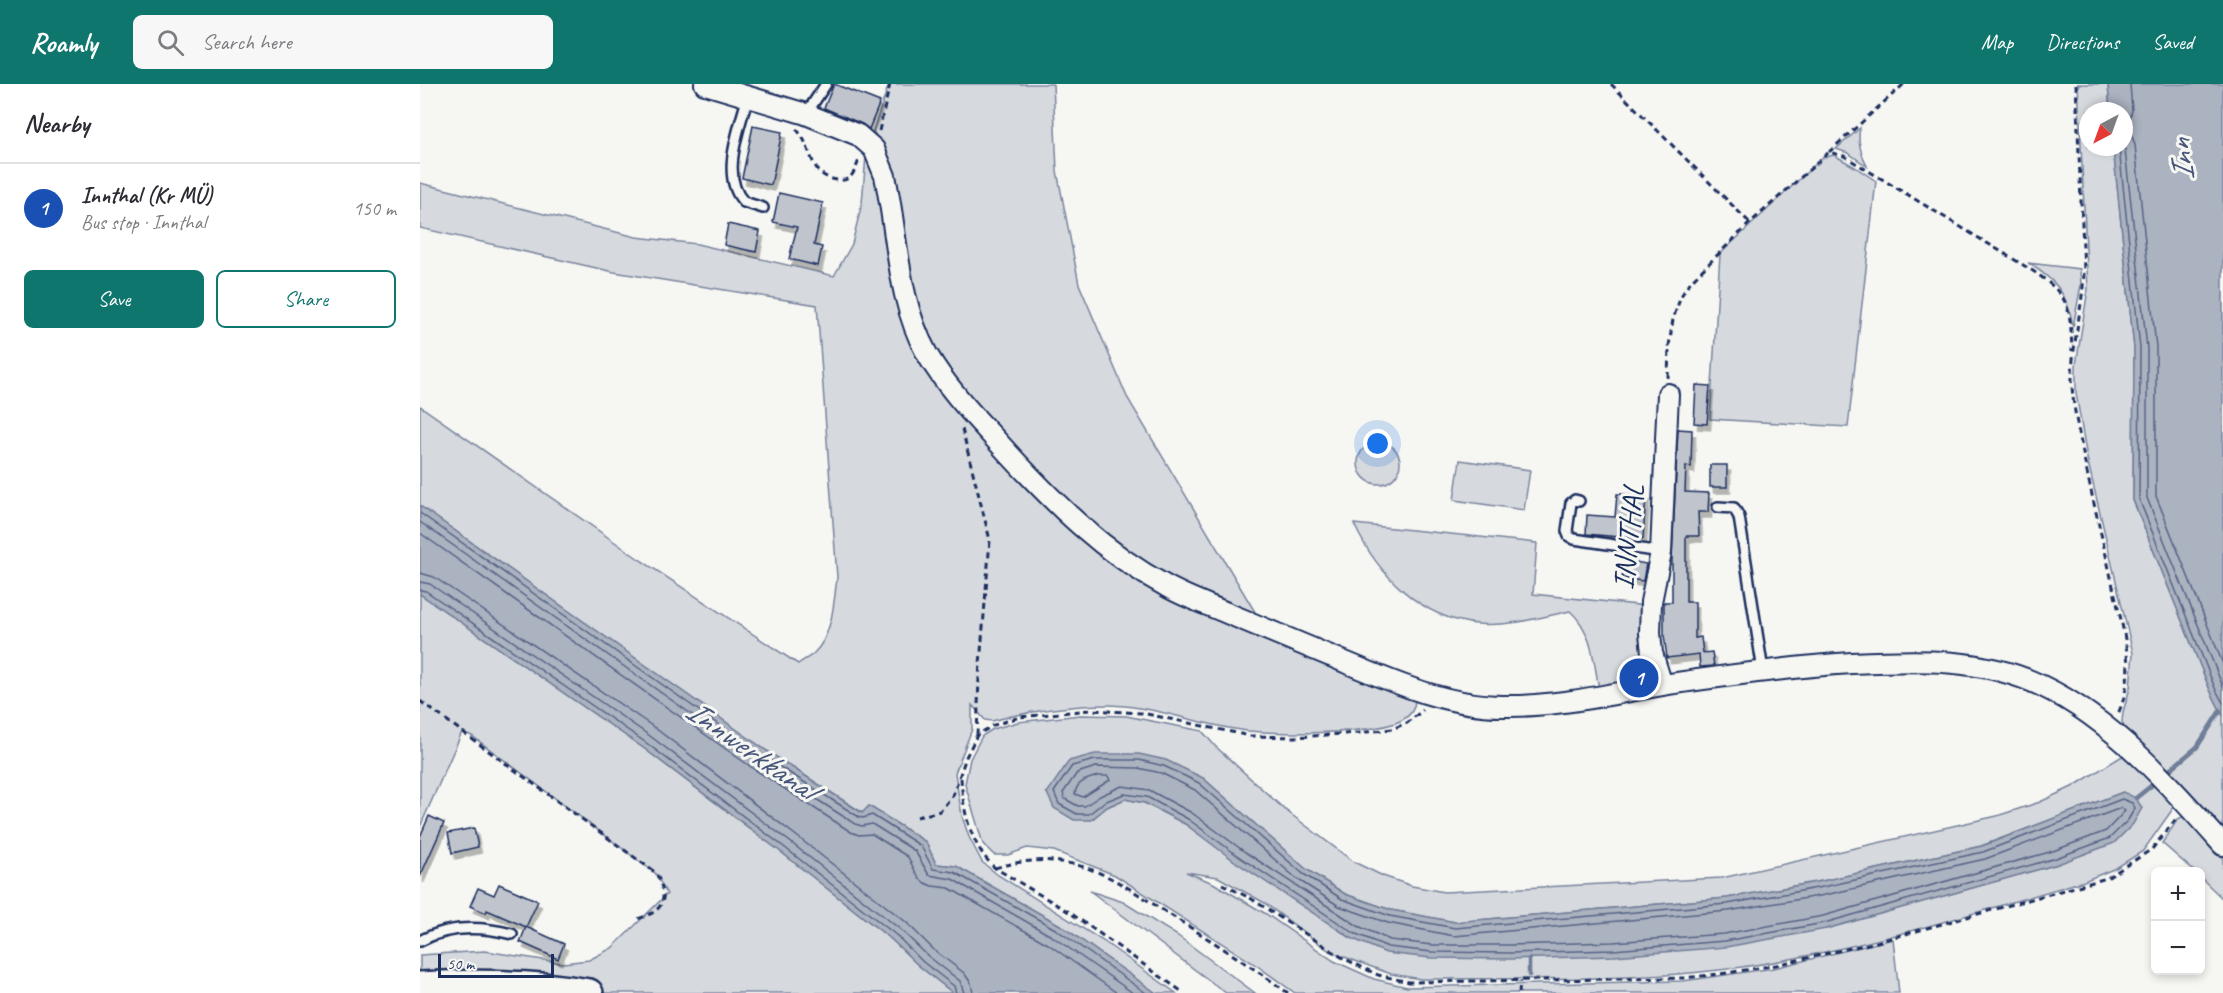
<!DOCTYPE html>
<html lang="en">
<head>
<meta charset="utf-8">
<style>
	:root { --surface:#fff; --page:#f7f7f7; --text:#2b2b33; --muted:#7c7c81; --line:#e1e1e2; --accent:#0f766e }
	body { margin:0; font-family:Caveat,sans-serif; background:var(--page); color:var(--text) }
	.controls { position:absolute; right:18px; bottom:18px; display:grid; overflow:hidden; border-radius:9px; box-shadow:0 3px 9px #0003 }
	.controls button { width:54px; height:54px; display:grid; place-items:center; padding:0; border:0; border-bottom:2px solid var(--line); background:var(--surface); color:var(--text); font:30px sans-serif }
	.compass { position:absolute; left:1659px; top:18px; width:54px; height:54px; border-radius:50%; background:var(--surface); box-shadow:0 3px 9px #0003; rotate:221deg }
	.scale { position:absolute; left:18px; bottom:15px; width:116px; box-sizing:border-box; padding-left:6px; border:3px solid #1b2f5e; border-top:0; font-size:16px; line-height:21px; white-space:nowrap; color:#1b2f5e; -webkit-text-stroke:4px #f6f6f2; paint-order:stroke }
	.you { position:absolute; left:958px; top:360px; width:21px; height:21px; margin:-15px; border:4px solid #fff; border-radius:50%; background:#1a73e8; box-shadow:0 0 0 9px #1a73e833 }
	.badge { display:grid; place-items:center; width:39px; height:39px; border-radius:50%; background:var(--accent); color:#fff; font-size:20px; font-weight:700 }
	.pin { position:absolute; translate:-50% -50%; border:3px solid #fff; box-shadow:0 2px 6px #0006 }
	.list { margin:0; padding:0; list-style:none }
	h2 { display:flex; justify-content:space-between; align-items:center; height:78px; margin:0; padding:0 24px; font-size:26px }
	h2 small { font-size:20px; font-weight:400; color:var(--muted) }
	.list li { display:grid; grid-template-columns:39px 1fr auto; gap:18px; align-items:center; box-sizing:border-box; height:90px; padding:0 24px; border-top:2px solid var(--line) }
	.list b { display:block; font-size:22px; white-space:nowrap }
	.list p { margin:0; font-size:20px; white-space:nowrap; color:var(--muted) }
	.list em { font-size:20px; font-style:normal; color:var(--muted) }
	.actions { display:flex; gap:12px; padding:18px 24px }
	.actions a { flex:1; padding:14px 0; border:2px solid var(--accent); border-radius:9px; text-align:center; font-size:21px; color:var(--accent) }
	.actions .main { background:var(--accent); color:#fff }
	.icon { flex:none; width:33px; height:33px; fill:none; stroke:currentColor; stroke-width:2; stroke-linecap:round; stroke-linejoin:round }
	.map { position:relative; flex:none; width:1803px; height:909px; overflow:hidden }
	header { display:flex; align-items:center; gap:36px; box-sizing:border-box; height:84px; padding:0 30px; background:var(--accent); color:#fff }
	header strong { font-size:28px }
	nav { display:flex; gap:33px; margin-inline-start:auto; font-size:21px }
	.search { width:420px; height:54px; background:var(--page); display:flex; align-items:center; gap:15px; box-sizing:border-box; padding:0 21px; border-radius:9px; color:var(--muted); font-size:22px }
	main { display:flex }
	aside { flex:1; background:var(--surface) }
	.map>svg:first-child { display:block }
</style>
</head>
<body>
<header>
<strong>Roamly</strong>
<div class="search"><svg class="icon" aria-label="search" viewBox="0 0 24 24"><circle cx="10" cy="10" r="6"/><path d="M15 15l6 6"/></svg>Search here</div>
<nav><a>Map</a><a>Directions</a><a>Saved</a></nav>
</header>
<main>
<aside>
<h2>Nearby<small></small></h2>
<ul class="list">
<li><span class="badge" style="background:#1a4fb4">1</span><div><b>Innthal (Kr MÜ)</b><p>Bus stop · Innthal</p></div><em>150 m</em></li>
</ul>
<div class="actions"><a class="main">Save</a><a>Share</a></div>
</aside>
<div class="map">
<svg width="1803" height="909" viewBox="0 0 1803 909">
	<defs>
		<filter id="shadow"><feDropShadow dx="3.5" dy="6" stdDeviation="0" flood-color="#0004"/></filter>
	</defs>
	<rect width="100%" height="100%" fill="#f6f6f2"/>
	<filter id="ink" filterUnits="userSpaceOnUse"><feTurbulence type="fractalNoise" baseFrequency=".0167" numOctaves="2"/><feDisplacementMap in="SourceGraphic" scale="12" xChannelSelector="R" yChannelSelector="G"/><feConvolveMatrix kernelMatrix="1 2 1 2 8 2 1 2 1" color-interpolation-filters="sRGB"/></filter>
	<g filter="url(#ink)">
		<path fill="#d6d9dd" stroke="#78849e" stroke-width="1.5" fill-rule="evenodd" d="M469,0h164l4,87 22,113 48,113 131,220 -91,-39 -44,-27 -44,-35 -135,-147 -22,-39 -42,-188 -7,-11z
			M1658,0h30l2,27h-22v36h25l21,201 -1,152 77,190 13,26v122l-97,-107 -4,-9 1,-10 7,-24 3,-35 -46,-195 -11,-65v-28l12,-76z
			M1440,44c-3,14 1,25 7,38l-19,-13 -12,-4z
			M1414,71l21,12 21,14 -28,246 -138,-8 10,-165 102,-96z
			M446,72l8,10 41,174 189,214 311,144c0,11 -4,17 -13,22 -27,15 -122,14 -154,11 -47,-5 -91,-25 -139,-26 -36,0 -81,6 -117,16l-7,-1 -13,-15v24l-17,44 7,43 7,21 13,25 16,13 105,66 73,52h-20l-96,-68 -104,-59 -20,-2 -10,-22 -57,-36 -6,7 -96,-62 -347,-245v-100l219,153 159,105c5,-4 12,-7 16,-11 19,-18 20,-52 23,-76l-20,-272 -203,-33 -194,-44v-45l216,54 61,7 137,32 18,-32 10,-41z
			M1608,179l52,6 1,16 -8,42c-5,-33 -17,-47 -45,-64z
			M938 379a21 21 0 1 1 42 0a21 21 0 1 1-42 0Z
			M1040,376l70,10 -6,40 -70,-10z
			M934,440l183,19 -4,51 114,12 6,72 -54,11c-5,-27 -7,-59 -29,-78 -29,6 -62,16 -92,13 -57,-5 -101,-50 -124,-100z
			M0,510l222,153 139,105 111,88 27,26 34,27h-533v-38l65,-4 78,12 26,-3 23,-12 55,-54 -12,-21 -183,-137 -10,-4 -42,95z
			M661,631l45,1 76,15 13,15 69,63 70,53 29,14 29,10 32,6 278,-14 275,-62 43,-14 34,-16 53,-33 50,50 -34,48 -27,17 -32,13c-114,33 -230,71 -349,87 -102,14 -211,10 -314,11l-30,-5 -60,-22 -68,-50 -45,-25 -32,-5 27,11 53,31 68,47 40,18 33,8 276,-6 91,-13 119,-29 6,54h-604l-39,-28 -141,-90 -61,-24 -27,-3 -19,7h-14l-11,-11 -18,-60 5,-25 12,-23 11,-7 25,-7zM783,694l103,91 39,25 46,16 64,12 272,-24 95,-17 159,-35 142,-54 -65,72 -232,65 -475,9 -166,-114 -41,-21 -19,-4 -18,8 -16,13 -44,-27z
			M1766,731l37,40v44l-22,-21 -1,-6 -6,-1 -32,-28 16,-24z
			M670,807l33,11 55,34 77,57h-29z"/>
		<path fill="#abb2c0" stroke="#717e99" stroke-width="1.5" d="M1688,0h115v632l-13,-26 -77,-190 1,-152 -21,-201h11v-36h-14z
			M0,422l347,245 95,62 7,-7 57,36 10,22 20,2 104,59 96,68h-203l-34,-27 -27,-26 -111,-88 -139,-105 -222,-153z
			M675,670h44l27,6 37,18 103,91 39,25 46,16 64,12 272,-24 95,-17 160,-35 141,-54 13,6 6,10 -9,16 -19,19 -56,21 -232,65 -100,18 -112,9 -103,3 -80,-1 -45,-5 -35,-15 -114,-75 -52,-39 -40,-21 -20,-4 -18,8 -16,13h-17l-20,-12 -7,-15 22,-32z"/>
		<g fill="none" stroke-linecap="round" stroke-linejoin="round">
			<path stroke="#556385" stroke-width="1.5" d="M1710,0l2,27 -7,17 7,8 3,9 21,202v149l67,168
				M1704,57l23,207v150l76,189
				M1699,63l21,201 -1,151 76,189 8,15
				M0,429l343,243 96,61 4,1 9,-3 49,31 12,23 21,3 103,58 89,63
				M0,438l339,240 96,62 7,2 10,-2 43,27 14,24 23,4 101,58 80,56
				M0,449l334,236 97,63 8,3 13,-1 36,23 9,18 6,7 9,4 17,2 99,56 69,49
				M0,489l14,4 221,151 139,106 112,88 28,28 30,23 7,10 2,10
				M0,498l10,2 220,152 139,105 112,89 27,26 32,25 4,12
				M0,506l6,1 219,151 139,105 112,88 27,27 31,24 2,7
				M675,676h44l25,6 35,17 103,90 40,26 48,17 65,12 272,-24 96,-17 160,-35 139,-53 10,4 3,5 -7,12 -18,18 -54,20 -232,65 -99,18 -112,9 -102,3 -79,-1 -44,-5 -34,-14 -113,-75 -53,-39 -41,-22 -23,-3 -20,8 -15,12h-12l-18,-10 -5,-12 18,-26z
				M676,683l42,1 23,5 34,17 102,89 42,27 49,17 66,13 274,-25 97,-16 160,-36 136,-51 4,3 -19,20 -53,20 -230,65 -99,18 -111,8 -102,3h-79l-42,-5 -32,-14 -113,-74 -53,-39 -43,-23 -27,-4 -22,10 -15,10h-7l-13,-7 -2,-6 14,-20z
				M678,692h10l2,4 -27,17 -8,-3c1,-12 12,-15 23,-18z"/>
			<path stroke="#717e99" stroke-width="4.5" d="M1746,689l31,-26 23,-36
				M1716,714l21,-17
				M1109,875v16"/>
		</g>
		<path fill="#c0c4cd" stroke="#1b2f5e" stroke-width="1.5" filter="url(#shadow)" d="M414,0l46,18 -11,27 -7,-5 -38,-16z
			M333,42l29,6 -11,53 -29,-7z
			M359,109l44,10 -9,42 8,2 -4,19 -29,-7 8,-32 -24,-5z
			M308,140l32,7 -4,21 -32,-7z
			M1276,301l14,1 -3,38 -13,-1z
			M1258,345l14,1 -1,37 -5,-1 -1,26 24,1 -1,19h-10l1,24h-13v66h9v36l6,-1 2,16 9,-1 2,14 -14,1 -1,-13 -32,4 -3,-23v-33h8v-43z
			M1290,381h17v22h-17z
			M1197,410l29,1 -3,44 -57,-5 1,-19 28,2z
			M1205,476l21,4 -3,17 -21,-3z
			M9,732l15,7 -24,54v-40z
			M54,744l4,19 -26,6 -4,-20z
			M79,800l39,17 -12,26 -39,-17 -1,3 -16,-7 8,-18 16,7z
			M106,843l38,17 -6,15 -38,-17z"/>
		<g fill="none" stroke-linecap="round" stroke-linejoin="round">
			<defs>
				<path id="lane" d="M328,12c-8,30 -29,81 -4,106l19,6
					M386,30l20,-30
					M1159,417l-4,-1 -4,3 -4,28 2,5 5,3 87,13
					M1298,423l16,1 5,9 24,154
					M0,857c29,-16 61,-15 92,-7"/>
				<path id="street" d="M285,0l101,30 52,21 16,14 11,27c13,60 12,124 42,178 21,36 52,67 80,98 48,52 96,100 159,134 19,11 40,18 61,27 34,14 67,28 101,42 56,23 114,51 175,51 56,1 112,-13 166,-22 61,-9 122,-17 183,-21 65,-3 130,-6 190,23 70,33 130,101 181,159
					M1242,601l-10,-32 -2,-20 1,-31 10,-50 7,-158"/>
				<path id="secondary" d="M0,902c56,-3 114,-3 169,7"/>
			</defs>
			<use href="#lane" stroke="#1b2f5e" stroke-width="14"/>
			<use href="#street" stroke="#1b2f5e" stroke-width="24"/>
			<use href="#secondary" stroke="#1b2f5e" stroke-width="32"/>
			<path stroke="#1b2f5e" stroke-width="3" stroke-dasharray="6 4.5" stroke-linecap="butt" d="M1191,0l139,139
				M1656,0l8,187c-1,38 -13,75 -12,114 1,19 5,39 9,58 9,47 21,93 31,139 10,46 27,88 5,134
				M376,45c18,17 11,48 42,51 14,2 17,-10 21,-20
				M459,47l11,-47
				M1409,68l75,-68
				M1248,294l1,-32 4,-27 8,-23 10,-15 59,-58 79,-71 15,4 189,115c38,26 37,36 39,80
				M542,345l28,111 -11,137 -2,58
				M0,617l236,172c13,26 9,38 -19,46
				M541,694c2,33 9,67 34,90l74,44 115,81
				M497,733l23,-6 13,-16 13,-38 11,-22 17,-10 26,-8 70,-7 52,3 108,23 45,1 64,-4 33,-4 15,-6 16,-13
				M575,784c24,-7 47,-10 72,-5 35,6 65,27 94,46 43,27 86,54 127,84
				M802,800l28,14 93,60 35,17 31,7 275,-4 43,-5 49,-8 101,-23 230,-64 45,-29 24,-30
				M1099,909l1,-12"/>
			<use href="#lane" stroke="#f6f6f2" stroke-width="9"/>
			<use href="#street" stroke="#f6f6f2" stroke-width="20"/>
			<use href="#secondary" stroke="#f6f6f2" stroke-width="27"/>
		</g>
	</g>
	<g text-anchor="middle" stroke-width="6" stroke-linejoin="round" paint-order="stroke">
		<g font-size="30" fill="#1b2f5e" stroke="#f6f6f2">
			<text transform="translate(1208 453) rotate(-84)" y="10">INNTHAL</text>
		</g>
		<g font-size="32" font-style="italic" fill="#46567b" stroke="#f6f6f2">
			<text transform="translate(1761 76) rotate(-96)" y="11">Inn</text>
			<text transform="translate(331 665) rotate(35)" y="11">Innwerkkanal</text>
		</g>
	</g>
</svg>
<div class="controls">
<button>+</button>
<button>−</button>
</div>
<svg class="compass" viewBox="-18 -18 36 36"><path d="M0-13l5 13h-10z" fill="#e53935"/><path d="M0 13l5-13h-10z" fill="#7c7c81"/></svg>
<div class="scale">50 m</div>
<div class="you"></div>
<div class="pin badge" style="left:1219px;top:594px;background:#1a4fb4">1</div>
</div>
</main>
</body>
</html>
